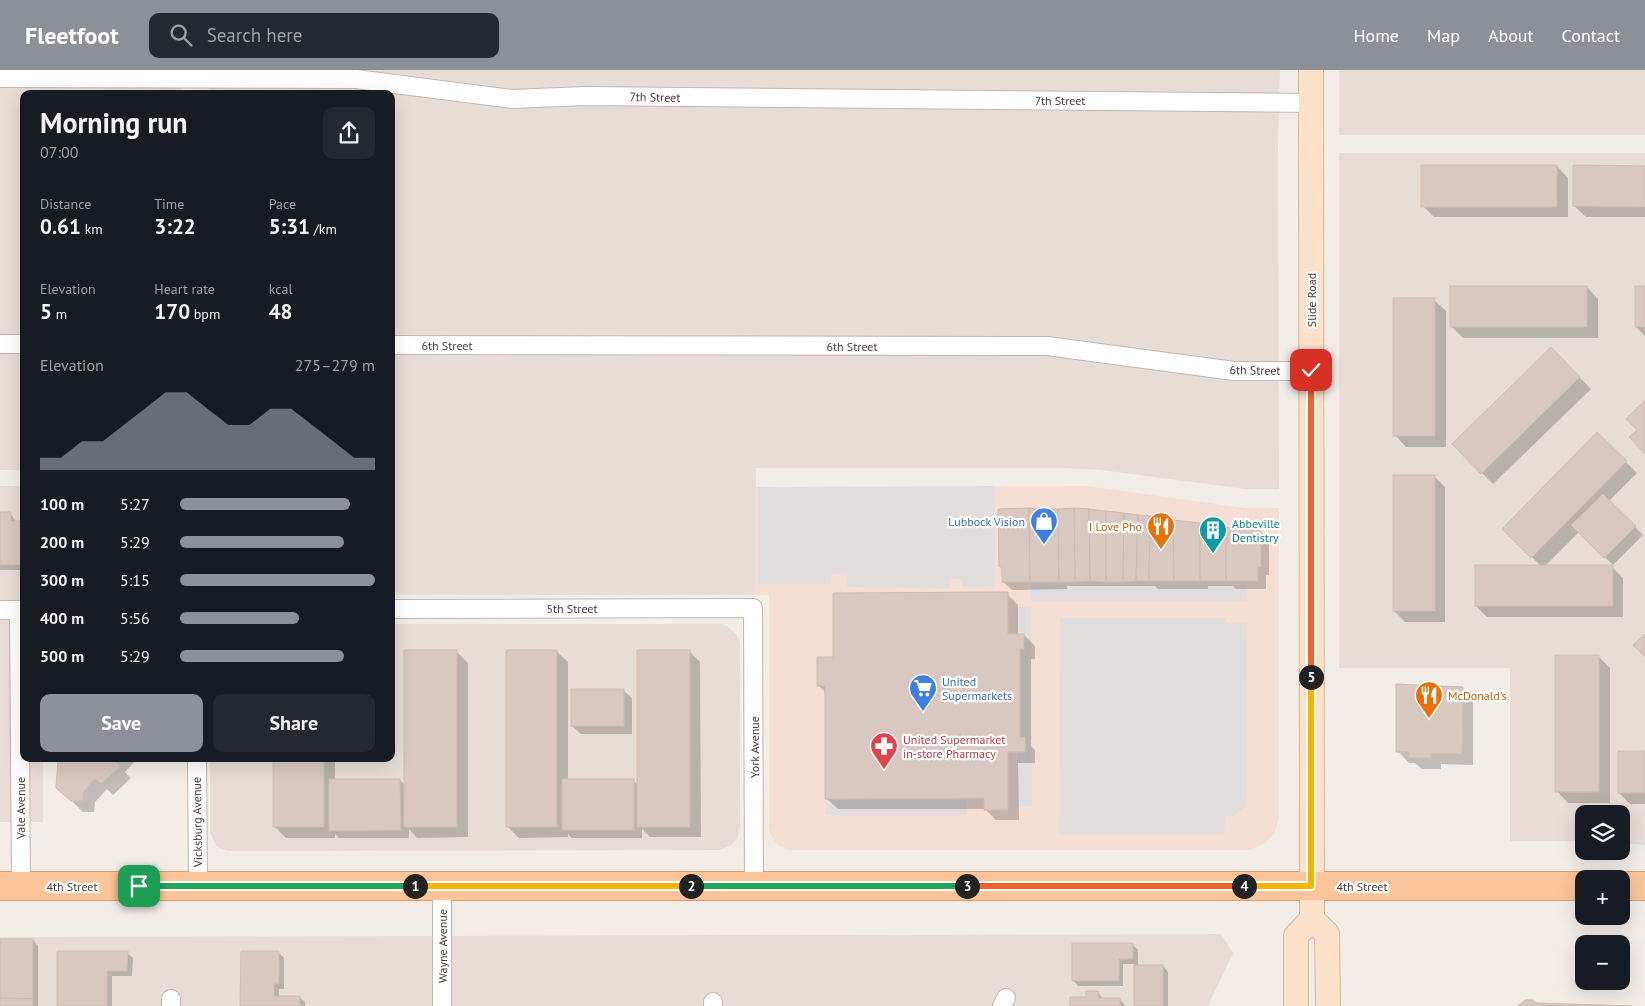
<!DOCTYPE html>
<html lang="en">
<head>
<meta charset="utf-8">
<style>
	:root { --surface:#171b24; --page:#242831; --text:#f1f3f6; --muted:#9ea1a6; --accent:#8c9099 }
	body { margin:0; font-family:"PT Sans",sans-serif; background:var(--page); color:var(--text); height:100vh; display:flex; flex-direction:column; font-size:19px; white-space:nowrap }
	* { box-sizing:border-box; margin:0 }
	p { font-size:16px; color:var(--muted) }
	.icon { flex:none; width:28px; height:28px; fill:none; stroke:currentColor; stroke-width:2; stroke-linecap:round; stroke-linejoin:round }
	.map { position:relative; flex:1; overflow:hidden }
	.sheet { position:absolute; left:20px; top:20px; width:375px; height:672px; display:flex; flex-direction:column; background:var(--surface); border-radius:10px; box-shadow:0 5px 20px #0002 }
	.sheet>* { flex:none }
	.controls { position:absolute; left:1575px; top:735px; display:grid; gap:10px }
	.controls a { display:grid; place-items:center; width:55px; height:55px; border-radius:10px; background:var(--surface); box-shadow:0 5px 20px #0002; font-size:25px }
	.pin { position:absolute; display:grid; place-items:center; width:42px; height:42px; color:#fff; margin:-21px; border-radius:10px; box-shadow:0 2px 8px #0006 }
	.km { position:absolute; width:25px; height:25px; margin:-12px; border-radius:50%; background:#222; color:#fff; font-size:14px; line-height:25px; text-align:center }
	.round { display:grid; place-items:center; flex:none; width:52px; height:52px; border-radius:10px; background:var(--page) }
	.overview { display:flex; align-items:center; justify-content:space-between; height:85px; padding:0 20px }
	h1 { font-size:28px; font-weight:600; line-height:38px }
	.figures { display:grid; grid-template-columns:repeat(3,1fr); gap:8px; height:85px; padding:5px 20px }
	.figures div { display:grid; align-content:center }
	.figures b { font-size:21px; font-weight:600 }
	.figures small { font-size:14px; font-weight:400 }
	.figures p { font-size:14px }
	.chart { height:140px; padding:10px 20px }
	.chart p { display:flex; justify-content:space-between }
	.chart svg { width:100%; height:90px; margin-top:5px; fill:var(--accent); opacity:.7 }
	.action { display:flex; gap:10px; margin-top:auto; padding:10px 20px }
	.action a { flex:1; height:58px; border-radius:10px; background:var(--accent); color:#fff; font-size:20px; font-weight:600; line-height:58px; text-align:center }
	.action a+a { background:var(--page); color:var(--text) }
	ul { padding:0 20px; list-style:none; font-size:16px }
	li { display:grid; grid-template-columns:80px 60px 1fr; align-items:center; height:38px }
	li i { height:12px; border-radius:6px; background:var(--accent) }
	header { display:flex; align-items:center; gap:30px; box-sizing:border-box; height:70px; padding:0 25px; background:var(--accent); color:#fff }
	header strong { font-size:24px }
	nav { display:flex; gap:28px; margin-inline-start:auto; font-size:18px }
	.search { width:350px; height:45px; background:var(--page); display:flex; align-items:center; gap:12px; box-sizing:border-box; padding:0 18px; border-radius:10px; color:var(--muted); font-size:19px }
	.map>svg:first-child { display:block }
	.residential { fill:#e7ddd6 }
	.commercial { fill:#f5ded4 }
	.parking { fill:#e2dedd }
	.shadow { fill:#0003 }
	.building { fill:#d8c8c1; stroke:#cfbbb1 }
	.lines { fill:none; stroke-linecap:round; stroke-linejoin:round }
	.minor-casing { stroke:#c2b5ae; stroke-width:20 }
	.secondary-casing { stroke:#d5b59c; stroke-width:26 }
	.primary-casing { stroke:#e09b69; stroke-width:30 }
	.minor { stroke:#fff; stroke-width:18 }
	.secondary { stroke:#fde1c9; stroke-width:24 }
	.primary { stroke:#fbc499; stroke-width:28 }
	.split-1-casing { stroke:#fff; stroke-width:10 }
	.split-2-casing { stroke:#fff; stroke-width:10 }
	.split-3-casing { stroke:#fff; stroke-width:10 }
	.split-4-casing { stroke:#fff; stroke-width:10 }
	.split-5-casing { stroke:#fff; stroke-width:10 }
	.split-6-casing { stroke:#fff; stroke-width:10 }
	.split-1 { stroke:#22a559; stroke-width:6 }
	.split-2 { stroke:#f5b400; stroke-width:6 }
	.split-3 { stroke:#22a559; stroke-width:6 }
	.split-4 { stroke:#f0652b; stroke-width:6 }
	.split-5 { stroke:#f5b400; stroke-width:6 }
	.split-6 { stroke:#f0652b; stroke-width:6 }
	.labels { text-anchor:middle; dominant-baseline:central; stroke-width:4.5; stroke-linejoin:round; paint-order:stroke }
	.street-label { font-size:12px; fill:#473c37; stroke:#fff }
	.shop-label { font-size:12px; fill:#366cbe; stroke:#fff; text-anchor:end }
	.culture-label { font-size:12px; fill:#0d838f; stroke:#fff; text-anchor:start }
	.food-label { font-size:12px; fill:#c56008; stroke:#fff; text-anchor:end }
	.health-label { font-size:12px; fill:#be3a42; stroke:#fff; text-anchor:start }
</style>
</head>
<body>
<header>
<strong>Fleetfoot</strong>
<div class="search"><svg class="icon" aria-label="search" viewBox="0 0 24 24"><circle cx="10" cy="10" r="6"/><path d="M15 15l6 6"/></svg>Search here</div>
<nav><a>Home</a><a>Map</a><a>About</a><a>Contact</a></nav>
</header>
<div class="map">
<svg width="1645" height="936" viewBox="0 0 1645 936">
	<rect width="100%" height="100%" fill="#f3ede8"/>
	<g class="residential">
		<polygon points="0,0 181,0 181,24 24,24 24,400 0,400"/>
		<polygon points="210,0 1280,0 1278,72 1279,419 1245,419 1101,400 1064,398 756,398 755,525 391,525 391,24 210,24"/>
		<rect x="1339" y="0" width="306" height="65"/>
		<polygon points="1339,83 1645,83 1645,775 1621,773 1621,744 1584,744 1584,771 1510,771 1510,598 1339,598"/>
		<polygon points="0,416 24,416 24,689 43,689 43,752 0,752"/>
		<polygon points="391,554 722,554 727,556 736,564 740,572 740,758 737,769 730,776 719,780 228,781 217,777 210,763 210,689 391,689"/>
		<polygon points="1221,864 1233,883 1208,936 0,936 0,867"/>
	</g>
	<polygon class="commercial" points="1086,416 1245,438 1279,438 1279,748 1275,762 1266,772 1250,780 790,780 778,775 772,767 769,759 769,525 755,525 755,417"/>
	<g class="parking">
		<polygon points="995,416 995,517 962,517 962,509 949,509 949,518 847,517 847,504 832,504 831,514 758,514 758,417"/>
		<rect x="1031" y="515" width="215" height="16"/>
		<polygon points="1015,537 1031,537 1032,736 1017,736 1017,682 1025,682 1020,667 1020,579 1024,578 1024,564 1016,564"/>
		<polygon points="1060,548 1226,548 1226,553 1247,553 1246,736 1233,746 1225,746 1224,764 1059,764"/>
		<rect x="826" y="730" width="141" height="15"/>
	</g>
	<g class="shadow">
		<polygon points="1557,96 1568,108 1568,147 1434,147 1423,136"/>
		<polygon points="1645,97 1645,147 1586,147 1574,136"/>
		<polygon points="1587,217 1598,229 1598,268 1463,268 1452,257"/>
		<polygon points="1645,217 1645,266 1636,257"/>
		<polygon points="1434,230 1446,241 1446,377 1406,377 1395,365"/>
		<polygon points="1551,279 1591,319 1493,414 1453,374"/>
		<polygon points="1597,364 1637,403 1609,431 1643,465 1613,495 1579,462 1544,497 1612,497 1623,508 1623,547 1487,547 1476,536 1542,497 1503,459"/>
		<polygon points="1434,406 1445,417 1445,552 1405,552 1394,541"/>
		<polygon points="24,435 24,500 0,500 0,444 11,444 16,452 22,452"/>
		<polygon points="1261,462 1269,471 1269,505 1266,505 1266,519 1236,519 1233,516 1208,516 1208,519 1158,519 1155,516 1067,516 1067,519 1012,520 1003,512 1003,499 1000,496"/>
		<polygon points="1007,524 1018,535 1018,565 1024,565 1035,576 1035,589 1031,589 1031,676 1035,680 1035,693 1018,693 1019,750 996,750 985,739 838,739 826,728 826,623 818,615 834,588"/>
		<polygon points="456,581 468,593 468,767 417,768 409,759 409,768 339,768 335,764 335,768 286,768 274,756 274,689 335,689 335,711 400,710 406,716"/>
		<polygon points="556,581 568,592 568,710 633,710 639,716 689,581 700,592 701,767 650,767 642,759 642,768 572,768 568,764 568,767 519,768 507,756"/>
		<polygon points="1598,586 1610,598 1610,733 1568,733 1557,721"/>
		<polygon points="1462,618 1473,630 1473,695 1441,694 1441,699 1422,699 1415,693 1409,693 1398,681"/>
		<polygon points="623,620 632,628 632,664 581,664 572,656"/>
		<polygon points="1645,683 1645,734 1630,734 1619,723"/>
		<polygon points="59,689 137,689 125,702 131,708 113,725 107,719 95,732 94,742 83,742 58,718"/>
		<polygon points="0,870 33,870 38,876 38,936 0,936"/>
		<polygon points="1132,874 1138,880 1138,896 1163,896 1168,902 1168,936 1135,936 1135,894 1123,894 1123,916 1078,916 1073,910"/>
		<polygon points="278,882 284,888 284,919 279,919 279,927 299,927 305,932 305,936 242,936"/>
		<polygon points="127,883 133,888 132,906 112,906 112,936 58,936"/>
		<polygon points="1098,922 1103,929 1120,929 1125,936 1072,936"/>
	</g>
	<g class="building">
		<rect x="1421" y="95" width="136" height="42"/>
		<polygon points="1573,95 1645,96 1645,137 1573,136"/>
		<rect x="1450" y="216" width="137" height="41"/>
		<rect x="1635" y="216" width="10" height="41"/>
		<rect x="1393" y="228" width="42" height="138"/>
		<polygon points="1551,277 1580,307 1481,404 1452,374"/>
		<polygon points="1645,330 1645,384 1629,367 1637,360 1626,349"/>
		<polygon points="1597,362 1627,391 1531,488 1502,459"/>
		<rect x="1393" y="405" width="42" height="136"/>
		<polygon points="1603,424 1636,456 1604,488 1571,455"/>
		<polygon points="21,433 24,433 24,495 0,495 0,442 11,442 11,451 21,451"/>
		<polygon points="1029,438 1030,512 1002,512 1002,497 999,497 998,439"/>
		<polygon points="1029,438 1058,439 1059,512 1030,512"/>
		<polygon points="1074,438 1089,439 1090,511 1075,512"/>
		<polygon points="1074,438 1075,512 1059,512 1058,439"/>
		<polygon points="1089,439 1106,441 1106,512 1090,511"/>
		<polygon points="1106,441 1124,443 1123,512 1106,512"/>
		<polygon points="1124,443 1138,445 1136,511 1123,512"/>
		<polygon points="1138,445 1150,446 1149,511 1136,511"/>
		<polygon points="1150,446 1173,450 1174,511 1149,511"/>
		<polygon points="1173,450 1200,453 1200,511 1174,511"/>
		<polygon points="1200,453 1226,457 1226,511 1200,511"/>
		<polygon points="1226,457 1261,461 1261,497 1258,497 1258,511 1226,511"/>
		<rect x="1475" y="495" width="138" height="41"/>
		<polygon points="1008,522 1008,564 1024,564 1024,579 1020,579 1020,667 1025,667 1025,682 1008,682 1008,740 984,740 984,728 825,729 825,616 817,616 817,587 833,587 833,523"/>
		<polygon points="1645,564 1645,587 1633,575"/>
		<rect x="404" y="580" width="53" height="177"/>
		<rect x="506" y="580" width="51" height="177"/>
		<rect x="637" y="580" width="53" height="177"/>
		<rect x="1555" y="585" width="44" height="137"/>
		<polygon points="1396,614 1463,617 1462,684 1431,684 1431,688 1409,688 1409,682 1396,682"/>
		<rect x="571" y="619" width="53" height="37"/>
		<rect x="1618" y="681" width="27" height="42"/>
		<polygon points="58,689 116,689 114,690 121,696 101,714 95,709 84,721 83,731 71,731 56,718"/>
		<rect x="273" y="689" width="51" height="68"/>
		<polygon points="329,709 400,709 401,760 329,761"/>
		<rect x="562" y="709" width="72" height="51"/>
		<polygon points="0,869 33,869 33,929 0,928"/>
		<polygon points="1072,873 1133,873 1133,889 1119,889 1119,911 1072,911"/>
		<polygon points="57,881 128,881 127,901 107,901 107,936 57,936"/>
		<polygon points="241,881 279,881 279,914 274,914 274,926 300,926 300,936 240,936"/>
		<rect x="1134" y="895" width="29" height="41"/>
		<polygon points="1086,921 1098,921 1099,928 1120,928 1120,936 1070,936 1070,927 1086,927"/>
		<polygon points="0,928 33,929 33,936 0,936"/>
		<polygon points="1525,930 1533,930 1537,933 1632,936 1518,936"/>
	</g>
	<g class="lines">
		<g class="minor-casing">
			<g id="minor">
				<polyline points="0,8 356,9 512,29 585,26 1311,33"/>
				<polyline points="0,274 24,274"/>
				<polyline points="391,275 1047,276 1234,301 1311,301"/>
				<polyline points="391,539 753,538 754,816"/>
				<polyline points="0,540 19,540 21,816"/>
				<polyline points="197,689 198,816"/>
				<polyline points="442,817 442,936"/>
				<polyline points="713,932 713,936"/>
				<polyline points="171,936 171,929"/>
				<polyline points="1002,936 1006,928"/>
			</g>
		</g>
		<g class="secondary-casing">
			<g id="secondary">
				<polyline points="1312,849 1327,864 1328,936"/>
				<polyline points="1296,936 1296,866 1312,849 1311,0"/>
			</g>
		</g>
		<g class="primary-casing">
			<g id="primary">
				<polyline points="0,816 1584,816"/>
				<polyline points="1621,816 1645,816"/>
			</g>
		</g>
		<use href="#minor" class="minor"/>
		<use href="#secondary" class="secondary"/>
		<use href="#primary" class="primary"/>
	</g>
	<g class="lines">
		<g class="split-1-casing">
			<polyline id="split-1" points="139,816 415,816"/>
		</g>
		<g class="split-2-casing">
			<polyline id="split-2" points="415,816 691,816"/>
		</g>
		<g class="split-3-casing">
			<polyline id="split-3" points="691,816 967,816"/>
		</g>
		<g class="split-4-casing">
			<polyline id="split-4" points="967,816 1244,816"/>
		</g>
		<g class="split-5-casing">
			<polyline id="split-5" points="1244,816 1311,816 1311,607"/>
		</g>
		<g class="split-6-casing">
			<polyline id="split-6" points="1311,300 1311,607"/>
		</g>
		<use href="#split-1" class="split-1"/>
		<use href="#split-2" class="split-2"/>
		<use href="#split-3" class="split-3"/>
		<use href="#split-4" class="split-4"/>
		<use href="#split-5" class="split-5"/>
		<use href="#split-6" class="split-6"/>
	</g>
	<defs>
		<g id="shop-pin" transform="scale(1.4375)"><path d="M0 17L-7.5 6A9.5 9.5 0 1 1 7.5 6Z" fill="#3f7fe0" stroke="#fff"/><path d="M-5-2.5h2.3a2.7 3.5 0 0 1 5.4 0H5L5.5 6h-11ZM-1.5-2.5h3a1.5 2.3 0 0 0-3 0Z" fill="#fff"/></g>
		<g id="restaurant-pin" transform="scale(1.4375)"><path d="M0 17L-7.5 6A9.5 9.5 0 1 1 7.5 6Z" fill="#e8710a" stroke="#fff"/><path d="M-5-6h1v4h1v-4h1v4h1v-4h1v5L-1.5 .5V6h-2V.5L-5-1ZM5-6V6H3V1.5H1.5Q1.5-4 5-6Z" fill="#fff"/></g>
		<g id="building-pin" transform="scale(1.4375)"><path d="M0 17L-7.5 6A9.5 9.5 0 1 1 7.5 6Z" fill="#0f9aa8" stroke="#fff"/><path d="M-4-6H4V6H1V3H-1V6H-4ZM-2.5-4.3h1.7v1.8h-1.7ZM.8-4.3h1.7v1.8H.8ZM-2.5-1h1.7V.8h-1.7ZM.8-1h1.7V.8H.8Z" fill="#fff"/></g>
		<g id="supermarket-pin" transform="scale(1.4375)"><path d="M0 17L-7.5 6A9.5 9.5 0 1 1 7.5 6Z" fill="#3f7fe0" stroke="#fff"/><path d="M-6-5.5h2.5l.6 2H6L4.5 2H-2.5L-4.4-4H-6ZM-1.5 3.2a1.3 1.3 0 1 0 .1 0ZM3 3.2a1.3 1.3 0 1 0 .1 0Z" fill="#fff"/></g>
		<g id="pharmacy-pin" transform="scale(1.4375)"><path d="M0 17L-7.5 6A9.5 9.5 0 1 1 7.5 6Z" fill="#e0444e" stroke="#fff"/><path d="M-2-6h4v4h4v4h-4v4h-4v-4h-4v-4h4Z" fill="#fff"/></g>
	</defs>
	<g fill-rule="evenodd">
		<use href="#shop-pin" x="1044" y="451"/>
		<use href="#restaurant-pin" x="1161" y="456"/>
		<use href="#building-pin" x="1213" y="460"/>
		<use href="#supermarket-pin" x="923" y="618"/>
		<use href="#restaurant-pin" x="1429" y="625"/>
		<use href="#pharmacy-pin" x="884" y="676"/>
	</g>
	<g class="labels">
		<g class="street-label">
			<text transform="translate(655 27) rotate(1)">7th Street</text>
			<text x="1060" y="30">7th Street</text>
			<text transform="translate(1311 230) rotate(-90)">Slide Road</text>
			<text x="447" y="275">6th Street</text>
			<text x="852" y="276">6th Street</text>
			<text transform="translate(1255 300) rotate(1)">6th Street</text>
			<text x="572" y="538">5th Street</text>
			<text transform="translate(754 677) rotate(-90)">York Avenue</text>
			<text transform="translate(20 738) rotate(-90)">Vale Avenue</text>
			<text transform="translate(197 752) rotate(-91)">Vicksburg Avenue</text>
			<text x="72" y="816">4th Street</text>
			<text x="1362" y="816">4th Street</text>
			<text transform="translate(442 876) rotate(-90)">Wayne Avenue</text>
		</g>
		<g class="shop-label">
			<text x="1025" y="451">Lubbock Vision</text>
			<text x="942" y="611" text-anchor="start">United<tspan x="942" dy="14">Supermarkets</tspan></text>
		</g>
		<g class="culture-label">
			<text x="1232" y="453">Abbeville<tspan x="1232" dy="14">Dentistry</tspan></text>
		</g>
		<g class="food-label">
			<text x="1142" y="456">I Love Pho</text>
			<text x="1448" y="625" text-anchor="start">McDonald's</text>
		</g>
		<g class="health-label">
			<text x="903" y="669">United Supermarket<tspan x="903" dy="14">in-store Pharmacy</tspan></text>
		</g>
	</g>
</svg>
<div class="controls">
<a><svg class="icon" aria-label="layers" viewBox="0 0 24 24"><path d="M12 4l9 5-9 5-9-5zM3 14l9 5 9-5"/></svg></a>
<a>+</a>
<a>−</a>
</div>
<div class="pin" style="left:139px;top:816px;background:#1e9e55"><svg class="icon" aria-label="arrive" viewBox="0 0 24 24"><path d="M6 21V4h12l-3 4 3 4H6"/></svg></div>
<div class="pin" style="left:1311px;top:300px;background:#d93025"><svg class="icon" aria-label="check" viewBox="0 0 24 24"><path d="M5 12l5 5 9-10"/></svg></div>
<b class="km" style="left:415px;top:816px">1</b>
<b class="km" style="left:691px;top:816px">2</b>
<b class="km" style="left:967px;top:816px">3</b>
<b class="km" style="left:1244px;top:816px">4</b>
<b class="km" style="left:1311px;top:607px">5</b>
<section class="sheet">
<div class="overview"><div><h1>Morning run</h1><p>07:00</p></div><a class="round"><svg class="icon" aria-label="share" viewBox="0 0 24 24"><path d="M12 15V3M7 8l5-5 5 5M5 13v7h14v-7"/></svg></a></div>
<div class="figures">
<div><p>Distance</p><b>0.61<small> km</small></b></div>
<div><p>Time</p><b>3:22</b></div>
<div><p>Pace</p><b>5:31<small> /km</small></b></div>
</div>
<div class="figures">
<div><p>Elevation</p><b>5<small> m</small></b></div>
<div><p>Heart rate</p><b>170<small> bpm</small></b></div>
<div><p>kcal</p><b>48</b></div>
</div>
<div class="chart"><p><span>Elevation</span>275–279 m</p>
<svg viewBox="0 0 160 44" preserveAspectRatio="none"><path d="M0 44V38L10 38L20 30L30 30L40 22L50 14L60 6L70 6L80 14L90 22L100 22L110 14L120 14L130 22L140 30L150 38L160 38V44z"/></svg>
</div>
<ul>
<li><b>100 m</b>5:27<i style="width:87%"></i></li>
<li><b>200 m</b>5:29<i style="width:84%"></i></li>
<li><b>300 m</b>5:15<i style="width:100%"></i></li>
<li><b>400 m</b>5:56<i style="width:61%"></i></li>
<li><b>500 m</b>5:29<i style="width:84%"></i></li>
</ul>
<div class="action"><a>Save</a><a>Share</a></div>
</section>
</div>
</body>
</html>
